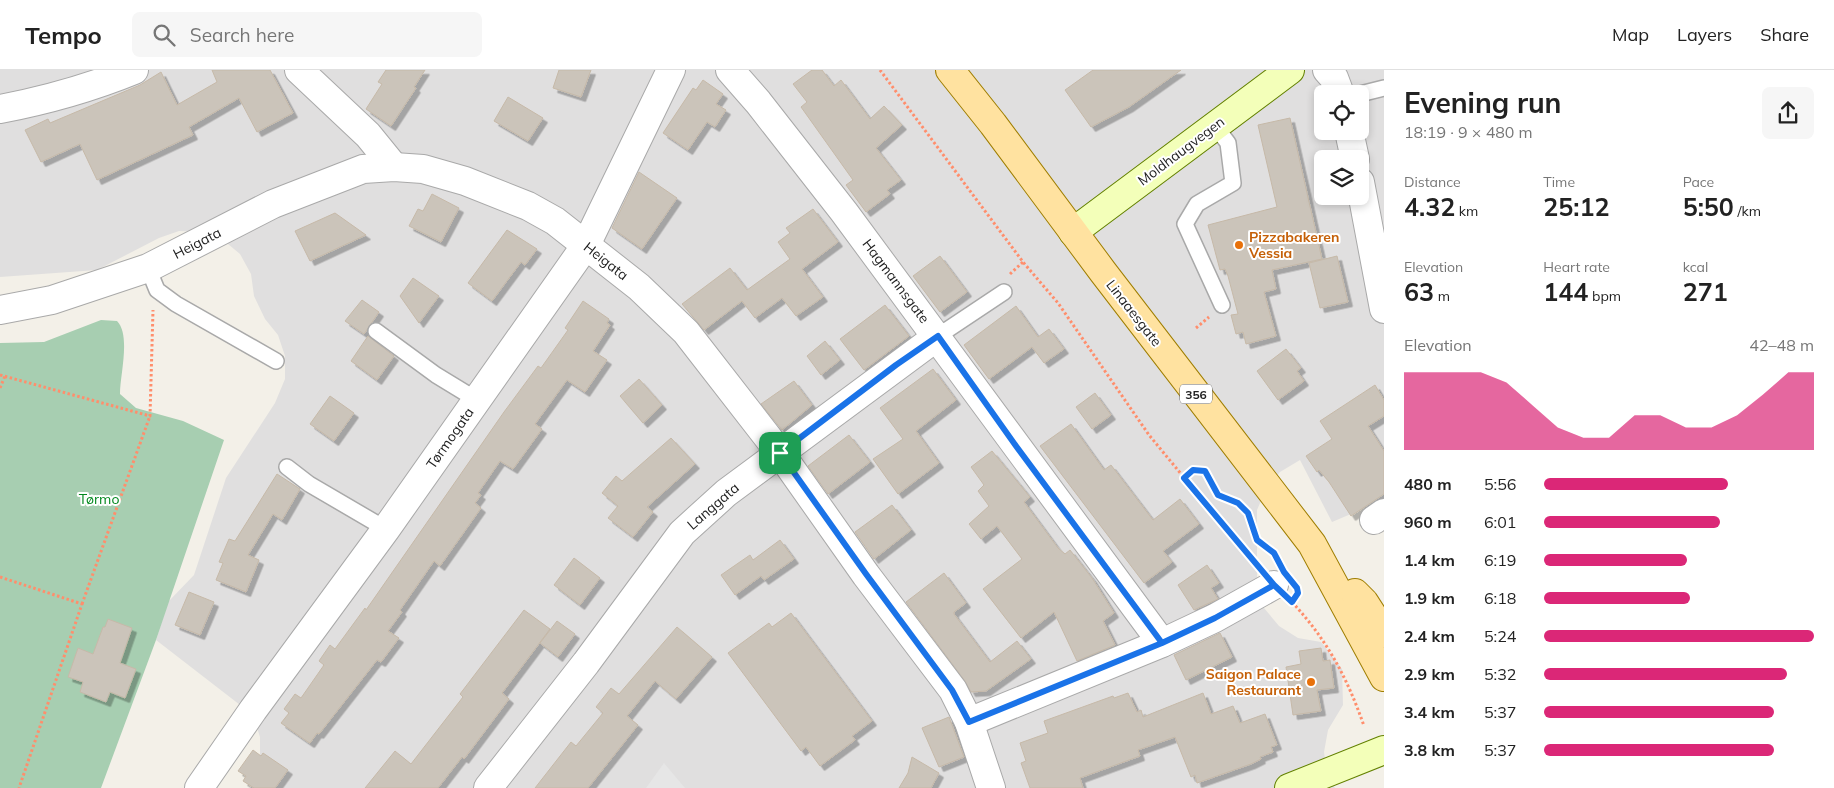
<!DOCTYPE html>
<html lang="en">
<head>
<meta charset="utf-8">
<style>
	:root { --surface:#fff; --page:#f6f6f6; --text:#222; --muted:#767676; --line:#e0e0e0; --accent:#db2777 }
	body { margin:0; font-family:Mulish,sans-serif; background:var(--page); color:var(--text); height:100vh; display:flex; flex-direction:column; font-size:19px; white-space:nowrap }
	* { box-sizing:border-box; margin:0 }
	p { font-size:16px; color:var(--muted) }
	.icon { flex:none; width:28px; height:28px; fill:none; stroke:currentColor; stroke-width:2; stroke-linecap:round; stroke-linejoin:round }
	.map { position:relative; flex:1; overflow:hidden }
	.panel { display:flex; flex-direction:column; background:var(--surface); width:450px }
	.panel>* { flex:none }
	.controls { position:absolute; left:1314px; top:15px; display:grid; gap:10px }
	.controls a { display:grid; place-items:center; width:55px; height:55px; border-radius:8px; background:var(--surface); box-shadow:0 2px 8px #0003; font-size:25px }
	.pin { position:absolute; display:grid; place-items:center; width:42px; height:42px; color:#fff; margin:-21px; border-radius:10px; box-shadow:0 2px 8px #0006 }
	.round { display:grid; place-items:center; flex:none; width:52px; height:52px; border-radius:8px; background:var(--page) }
	.headline { display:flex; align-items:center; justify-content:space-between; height:85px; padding:0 20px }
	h1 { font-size:28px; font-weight:700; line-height:38px }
	.metrics { display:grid; grid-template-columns:repeat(3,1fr); gap:8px; height:85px; padding:5px 20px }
	.metrics div { display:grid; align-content:center }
	.metrics b { font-size:25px; font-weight:700 }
	.metrics small { font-size:14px; font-weight:400 }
	.metrics p { font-size:14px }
	.chart { height:140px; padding:10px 20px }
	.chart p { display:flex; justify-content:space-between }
	.chart svg { width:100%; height:90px; margin-top:5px; fill:var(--accent); opacity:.7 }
	ul { padding:0 20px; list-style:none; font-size:16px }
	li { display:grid; grid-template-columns:80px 60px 1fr; align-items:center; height:38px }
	li i { height:12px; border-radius:6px; background:var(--accent) }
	header { display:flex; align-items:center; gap:30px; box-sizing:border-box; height:70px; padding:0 25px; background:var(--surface); border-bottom:1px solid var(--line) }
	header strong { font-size:24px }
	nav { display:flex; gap:28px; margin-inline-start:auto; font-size:18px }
	.search { width:350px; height:45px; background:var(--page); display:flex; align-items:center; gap:12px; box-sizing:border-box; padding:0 18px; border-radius:8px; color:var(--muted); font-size:19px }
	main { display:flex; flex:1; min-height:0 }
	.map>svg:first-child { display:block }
	.residential { fill:#e0dfdf; fill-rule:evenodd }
	.cemetery { fill:#a7ceb1 }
	.parking { fill:#e6e6e6 }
	.building { fill:#cbc4ba; stroke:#c6b9a8; filter:url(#shadow) }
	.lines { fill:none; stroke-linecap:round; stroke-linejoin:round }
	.lane-casing { stroke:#a9a9a9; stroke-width:18 }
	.street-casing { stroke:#a9a9a9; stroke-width:30 }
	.secondary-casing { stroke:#638100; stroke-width:30 }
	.primary-casing { stroke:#9f7e00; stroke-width:30 }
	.path { stroke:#ff8e6c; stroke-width:3; stroke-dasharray:2.5 2.5; stroke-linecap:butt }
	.lane { stroke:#fff; stroke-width:15 }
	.street { stroke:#fff; stroke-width:28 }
	.secondary { stroke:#f3ffb9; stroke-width:28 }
	.primary { stroke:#ffe2a0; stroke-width:28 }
	.route-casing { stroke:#fff; stroke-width:10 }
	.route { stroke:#1a73e8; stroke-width:6 }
	.food-dot { fill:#e8710a; stroke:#fff; stroke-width:2 }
	.labels { text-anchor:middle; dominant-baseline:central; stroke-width:4; stroke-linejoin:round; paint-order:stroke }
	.shield { fill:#fff; stroke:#646464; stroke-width:1 }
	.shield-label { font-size:12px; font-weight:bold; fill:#222 }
	.street-label { font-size:14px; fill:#222; stroke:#fff }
	.food-label { font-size:14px; font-weight:bold; fill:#c56008; stroke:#fff; text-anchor:start }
	.park-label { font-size:14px; fill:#02881e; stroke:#fff }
</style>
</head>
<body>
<header>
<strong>Tempo</strong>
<div class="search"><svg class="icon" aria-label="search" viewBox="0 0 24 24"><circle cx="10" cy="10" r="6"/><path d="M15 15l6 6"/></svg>Search here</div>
<nav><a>Map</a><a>Layers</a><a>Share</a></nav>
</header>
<main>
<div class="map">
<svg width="1384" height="718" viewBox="0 0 1384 718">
	<defs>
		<filter id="shadow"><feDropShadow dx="4.5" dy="4.5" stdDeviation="0" flood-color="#0004"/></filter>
	</defs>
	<rect width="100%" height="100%" fill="#f3f0e8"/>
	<path class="residential" d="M 0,0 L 1384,0 L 1384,430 L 1332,452 L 1300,390 L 1280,402 L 1266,419 L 1257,440 L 1257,517 L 1264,538 L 1279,556 L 1298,568 L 1321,572 L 1342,599 L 1343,635 L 1328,660 L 1324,682 L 1327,704 L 1335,718 L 251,718 L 260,689 L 260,667 L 253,645 L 156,570 L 168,532 L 194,505 L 226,408 L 275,333 L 285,309 L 285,286 L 278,265 L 265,249 L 254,226 L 251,204 L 240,184 L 222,169 L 201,162 L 179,161 L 159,168 L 97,200 L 0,207 ZM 1322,24 L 1360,24 L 1360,61 L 1322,61 ZM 1322,89 L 1360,89 L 1360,126 L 1322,126 Z"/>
	<path class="cemetery" d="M 101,250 L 117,251 C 131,265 120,305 120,324 L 136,338 L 183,351 L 224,370 L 156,570 L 101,718 L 0,718 L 0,273 L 44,272 Z"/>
	<polygon class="parking" points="664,693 685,718 646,718"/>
	<g class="building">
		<polygon points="212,0 270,0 293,43 257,62 239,28 189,57 193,65 97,110 80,74 41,92 25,60 48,49 50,53 140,15 161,2 177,35 217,12"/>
		<polygon points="386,0 425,0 414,17 416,18 391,56 366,39 382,14 378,12"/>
		<polygon points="559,0 591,0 581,27 553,18"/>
		<polygon points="812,0 822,0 834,16 841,10 870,49 884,36 902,55 876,78 901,110 887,120 890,124 866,142 846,115 853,110 801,37 807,32 793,14"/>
		<polygon points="1093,0 1181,0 1129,37 1091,57 1065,20"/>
		<polygon points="703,10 723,24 716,34 726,40 715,57 707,52 688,80 663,63 693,18 696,20"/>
		<polygon points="508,27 543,48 528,71 494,51"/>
		<polygon points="1290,48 1322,189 1272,200 1276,219 1264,222 1276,266 1246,274 1243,262 1236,264 1231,245 1238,244 1228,206 1225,199 1220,200 1208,155 1277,137 1258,55"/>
		<polygon points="639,102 677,128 642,179 612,158"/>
		<polygon points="432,124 459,138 441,172 409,156 418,139 423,141"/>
		<polygon points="813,139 838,172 802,199 823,227 796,246 782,228 755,248 742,231 704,260 682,234 730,198 747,220 790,189 778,172 790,163 786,158"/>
		<polygon points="335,143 366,165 310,191 295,161"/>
		<polygon points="507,160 537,179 525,195 521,192 492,231 468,213"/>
		<polygon points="940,186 967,222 940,242 913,206"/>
		<polygon points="1337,186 1348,232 1320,238 1309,193"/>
		<polygon points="413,208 439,226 419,253 400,226"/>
		<polygon points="362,230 379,242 364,264 345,251"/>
		<polygon points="583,231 609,249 607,253 610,255 593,281 607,290 585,322 567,310 535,354 542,359 513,399 500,391 478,423 481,425 475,433 481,438 440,496 434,491 400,540 402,542 388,561 399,568 381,592 377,590 319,664 317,663 310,673 308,672 281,653 289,643 284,639 295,624 301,628 324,595 319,591 330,575 335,579 365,538 366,540 504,342 538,296 541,298 568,260 565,258"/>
		<polygon points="885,235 909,266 864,300 840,269"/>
		<polygon points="1016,236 1038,267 1049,259 1064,279 1044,293 1032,277 989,309 964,275"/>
		<polygon points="368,266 394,286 377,310 351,291"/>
		<polygon points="825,271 840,290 821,305 807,286"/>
		<polygon points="1286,279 1301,298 1297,301 1304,311 1278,330 1257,301"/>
		<polygon points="933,299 956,330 916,361 939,393 898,424 873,389 903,369 880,338"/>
		<polygon points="639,309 662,335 643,353 620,326"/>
		<polygon points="794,311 812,335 782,360 761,334"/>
		<polygon points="1375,315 1384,330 1384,346 1368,356 1384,381 1384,424 1351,446 1329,412 1319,400 1317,402 1306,386 1332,369 1320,351"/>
		<polygon points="1095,323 1111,345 1092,359 1076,337"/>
		<polygon points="330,326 354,343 334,371 310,354"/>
		<polygon points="1071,354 1104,400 1111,395 1153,450 1180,429 1199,454 1163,481 1172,492 1144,513 1040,376"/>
		<polygon points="849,365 870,392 828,424 808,396"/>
		<polygon points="671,368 695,394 647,437 653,442 633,467 608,448 618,436 602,423 616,406 622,411"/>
		<polygon points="992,381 1030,427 1024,432 1058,478 1065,484 1070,480 1092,508 1114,543 1103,551 1115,575 1077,591 1054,542 1021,568 983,519 1022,489 997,456 981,469 969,454 989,436 978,421 984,415 971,397"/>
		<polygon points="277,404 300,419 282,450 273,444 248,485 259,490 246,522 216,510 223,493 219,492 229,469 235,471"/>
		<polygon points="892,435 911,460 874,489 855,462"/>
		<polygon points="780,470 794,489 764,510 761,506 735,525 721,505 750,485 753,490"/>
		<polygon points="574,488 600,508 580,535 554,515"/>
		<polygon points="1207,495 1219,513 1211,518 1218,529 1194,540 1178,515"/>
		<polygon points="944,503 966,533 954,542 954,544 990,592 1017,571 1031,589 986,621 971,622 965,611 906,532"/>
		<polygon points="189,522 214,532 200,565 175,555"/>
		<polygon points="524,540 550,559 502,623 509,629 464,689 462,687 438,718 365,718 395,681 411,694 463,627 460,624"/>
		<polygon points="791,543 872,651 852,666 855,670 820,696 806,677 801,681 728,583 769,553 772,557"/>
		<polygon points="108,549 132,558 120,593 136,599 125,628 110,622 106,632 80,622 83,612 68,607 78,578 93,584 103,557 105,557"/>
		<polygon points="557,551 575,564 558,587 540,573"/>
		<polygon points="677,557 712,587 676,629 655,611 627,646 638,655 588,718 535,718 571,672 576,676 603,643 596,637 611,618 619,624"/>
		<polygon points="1220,563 1232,587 1186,610 1174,585"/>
		<polygon points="1321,578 1323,591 1330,590 1334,618 1317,620 1321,641 1293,645 1286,597 1301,594 1299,581"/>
		<polygon points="1128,623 1137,642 1141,640 1143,647 1203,623 1211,644 1233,636 1240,653 1265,644 1277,675 1271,677 1273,682 1260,687 1261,689 1251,694 1197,713 1195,705 1191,707 1175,667 1138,680 1140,686 1080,708 1083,718 1030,718 1021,693 1026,691 1020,673 1048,663 1044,651 1113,626 1114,628"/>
		<polygon points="949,647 964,687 939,697 922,658"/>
		<polygon points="253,680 261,686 263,683 288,700 275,718 254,718 243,711 246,706 238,701"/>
		<polygon points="912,687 939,703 931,718 899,718 908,703"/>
	</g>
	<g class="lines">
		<g class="lane-casing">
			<g id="lane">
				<polyline points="1360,24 1384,18"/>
				<polyline points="1215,56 1228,73 1233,113 1197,134 1185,154 1222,235"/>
				<polyline points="148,198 157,220 176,234 276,291"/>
				<polyline points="376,261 436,305 477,330"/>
				<polyline points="938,266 1004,222"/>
				<polyline points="287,397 309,414 386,459"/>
			</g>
		</g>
		<g class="street-casing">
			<g id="street">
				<polyline points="299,0 368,65 394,97"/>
				<polyline points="730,0 758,32 844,142 1162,573"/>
				<polyline points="1327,0 1334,8 1340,24"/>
				<path d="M 0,39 C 47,30 90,18 134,0"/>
				<polyline points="1349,61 1355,89"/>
				<polyline points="1360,112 1384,239"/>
				<polyline points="0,240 52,230 148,198 273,134 363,99 394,97 423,99 465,111 528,136 555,151 639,217 686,262 780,383 866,505 953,620 969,652 991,718"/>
				<polyline points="1374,450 1384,443"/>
				<polyline points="969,652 1162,573 1215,548 1274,515"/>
				<polyline points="199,718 253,640 386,459 586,175 671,0"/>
				<polyline points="488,718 586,593 682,463 726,423 938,266"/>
			</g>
		</g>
		<g class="secondary-casing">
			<g id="secondary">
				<polyline points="1073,162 1290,0"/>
				<polyline points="1289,718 1384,680"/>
			</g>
		</g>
		<g class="primary-casing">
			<g id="primary">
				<polyline points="950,0 993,54 1103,202 1312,474 1384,607"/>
				<polyline points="1355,523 1364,532 1384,563"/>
			</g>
		</g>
		<g class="path">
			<polyline points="880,0 1023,192 1058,233 1149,365 1256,495"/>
			<polyline points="1010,204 1023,192"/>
			<polyline points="1196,258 1209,247"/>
			<polyline points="0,305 150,346 153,240"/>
			<polyline points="0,318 5,306"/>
			<polyline points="1184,408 1193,400 1205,401 1218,425 1238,433 1249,443 1257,470 1274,483 1278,490"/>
			<polyline points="0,507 82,534 19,718"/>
			<path d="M 1292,532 C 1327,570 1347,607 1364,656"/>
			<polyline points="82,534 150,346"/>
		</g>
		<use href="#lane" class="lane"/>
		<use href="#street" class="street"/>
		<use href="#secondary" class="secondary"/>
		<use href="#primary" class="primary"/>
	</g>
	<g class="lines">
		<g class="route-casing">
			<polyline id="route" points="780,383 866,504 952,620 969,652 1162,573 1215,548 1274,515 1292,532 1298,523 1297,518 1284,502 1274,483 1257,470 1248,443 1238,433 1218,425 1205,401 1193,400 1184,408 1274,515 1215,548 1162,573 1016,376 938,266 896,295 780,383"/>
		</g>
		<use href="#route" class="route"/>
	</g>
	<g class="food-dot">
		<circle cx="1239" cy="175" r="5"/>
		<circle cx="1311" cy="612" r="5"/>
	</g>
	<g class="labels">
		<rect class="shield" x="1180" y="314.5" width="32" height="19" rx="4"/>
		<g class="shield-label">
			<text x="1196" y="324">356</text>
		</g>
		<g class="street-label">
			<text transform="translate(1181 81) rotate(-37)">Moldhaugvegen</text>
			<text transform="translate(197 173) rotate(-27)">Heigata</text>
			<text transform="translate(606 191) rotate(38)">Heigata</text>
			<text transform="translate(896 211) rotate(53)">Hagmannsgate</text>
			<text transform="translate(1134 243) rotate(52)">Linaaesgate</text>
			<text transform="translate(450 368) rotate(-55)">Tørmogata</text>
			<text transform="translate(713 436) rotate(-41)">Langgata</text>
		</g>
		<g class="food-label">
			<text x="1249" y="167">Pizzabakeren<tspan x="1249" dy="16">Vessia</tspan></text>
			<text x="1301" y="604" text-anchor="end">Saigon Palace<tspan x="1301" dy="16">Restaurant</tspan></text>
		</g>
		<g class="park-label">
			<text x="99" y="429">Tørmo</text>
		</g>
	</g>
</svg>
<div class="controls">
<a><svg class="icon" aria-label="locate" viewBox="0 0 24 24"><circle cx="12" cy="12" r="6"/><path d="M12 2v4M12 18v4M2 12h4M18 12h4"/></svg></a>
<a><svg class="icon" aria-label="layers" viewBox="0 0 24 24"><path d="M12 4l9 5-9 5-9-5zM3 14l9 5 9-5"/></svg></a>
</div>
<div class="pin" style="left:780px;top:383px;background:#1e9e55"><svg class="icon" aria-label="arrive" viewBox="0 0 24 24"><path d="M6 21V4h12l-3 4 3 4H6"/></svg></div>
</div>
<section class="panel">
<div class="headline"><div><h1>Evening run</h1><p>18:19 · 9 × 480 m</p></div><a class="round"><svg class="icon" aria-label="share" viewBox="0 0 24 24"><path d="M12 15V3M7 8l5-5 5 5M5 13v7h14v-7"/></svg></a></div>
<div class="metrics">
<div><p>Distance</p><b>4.32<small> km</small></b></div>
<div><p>Time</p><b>25:12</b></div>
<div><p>Pace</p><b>5:50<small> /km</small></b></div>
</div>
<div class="metrics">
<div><p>Elevation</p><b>63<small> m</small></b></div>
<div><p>Heart rate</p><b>144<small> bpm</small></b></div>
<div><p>kcal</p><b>271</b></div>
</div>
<div class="chart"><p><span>Elevation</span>42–48 m</p>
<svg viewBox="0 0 160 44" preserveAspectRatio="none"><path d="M0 44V6L10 6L20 6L30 6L40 11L50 22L60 33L70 38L80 38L90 27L100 27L110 33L120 33L130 27L140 17L150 6L160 6V44z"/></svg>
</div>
<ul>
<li><b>480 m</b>5:56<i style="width:68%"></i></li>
<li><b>960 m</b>6:01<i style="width:65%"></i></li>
<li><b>1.4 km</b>6:19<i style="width:53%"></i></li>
<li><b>1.9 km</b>6:18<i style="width:54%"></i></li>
<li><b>2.4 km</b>5:24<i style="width:100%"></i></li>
<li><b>2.9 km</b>5:32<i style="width:90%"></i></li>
<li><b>3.4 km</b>5:37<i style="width:85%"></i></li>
<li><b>3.8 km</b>5:37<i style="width:85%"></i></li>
</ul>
</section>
</main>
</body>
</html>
